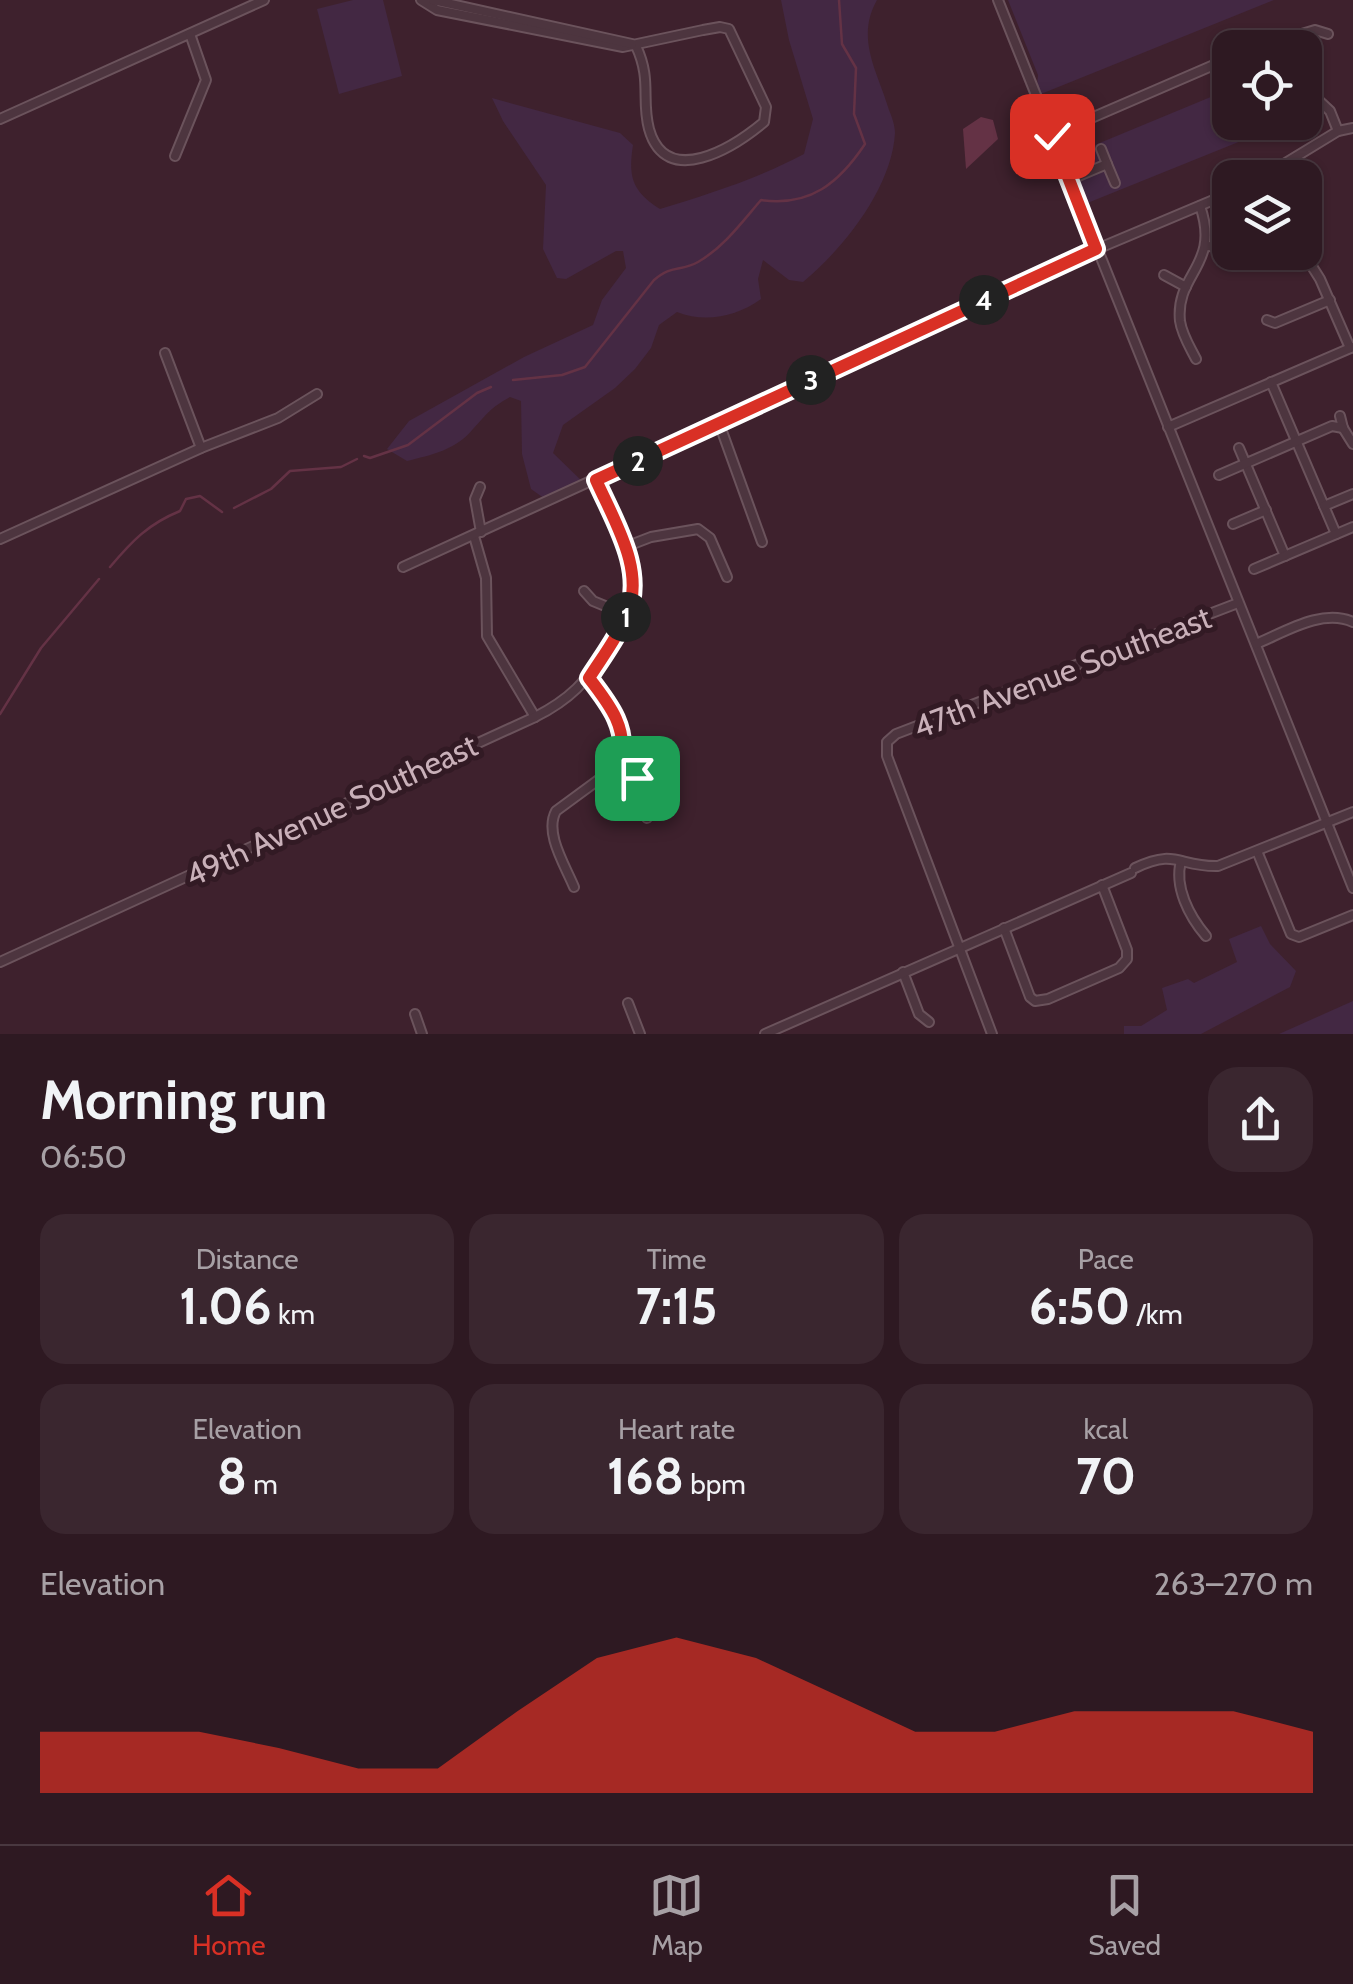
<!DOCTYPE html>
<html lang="en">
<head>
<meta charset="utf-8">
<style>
	:root { --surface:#2e1922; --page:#3a262f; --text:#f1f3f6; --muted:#a7a0a5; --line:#493840; --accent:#d93025 }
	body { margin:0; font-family:Cabin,sans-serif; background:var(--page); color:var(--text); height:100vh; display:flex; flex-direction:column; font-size:38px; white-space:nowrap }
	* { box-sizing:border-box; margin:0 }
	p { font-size:32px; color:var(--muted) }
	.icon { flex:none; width:55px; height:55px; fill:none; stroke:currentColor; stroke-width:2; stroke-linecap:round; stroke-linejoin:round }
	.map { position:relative; height:1034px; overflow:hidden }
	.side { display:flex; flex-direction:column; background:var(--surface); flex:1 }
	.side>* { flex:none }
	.fabs { position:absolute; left:1212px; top:30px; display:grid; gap:20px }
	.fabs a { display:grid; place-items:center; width:110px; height:110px; border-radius:20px; background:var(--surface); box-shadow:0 2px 8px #0004,0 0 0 2px var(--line); font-size:50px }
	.pin { position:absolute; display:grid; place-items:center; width:85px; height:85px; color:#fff; margin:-42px; border-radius:20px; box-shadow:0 5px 15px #0006 }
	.km { position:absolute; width:50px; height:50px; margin:-25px; border-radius:50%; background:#222; color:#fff; font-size:28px; line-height:50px; text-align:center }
	.round { display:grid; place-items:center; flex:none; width:105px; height:105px; border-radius:30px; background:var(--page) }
	.summary { display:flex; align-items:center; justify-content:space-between; height:170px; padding:0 40px }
	h1 { font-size:55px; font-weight:700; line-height:75px }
	.metrics { display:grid; grid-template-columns:repeat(3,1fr); gap:15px; height:170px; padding:10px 40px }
	.metrics div { display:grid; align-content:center; border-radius:25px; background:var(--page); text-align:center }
	.metrics b { font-size:50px; font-weight:700 }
	.metrics small { font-size:28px; font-weight:400 }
	.metrics p { font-size:28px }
	.chart { height:280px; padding:20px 40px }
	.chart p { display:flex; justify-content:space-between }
	.chart svg { width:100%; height:180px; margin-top:10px; fill:var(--accent); opacity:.7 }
	.dock { display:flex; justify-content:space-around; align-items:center; height:140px; border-top:2px solid var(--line); background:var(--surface); font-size:28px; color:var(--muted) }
	.dock a { display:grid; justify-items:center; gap:5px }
	.dock .current { color:var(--accent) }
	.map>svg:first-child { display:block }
	.green { fill:#432843 }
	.water { fill:#643245 }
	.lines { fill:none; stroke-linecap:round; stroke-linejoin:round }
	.stream { stroke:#643245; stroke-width:2.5 }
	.minor-casing { stroke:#6b535c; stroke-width:12 }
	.minor { stroke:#4d353f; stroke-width:8 }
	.route-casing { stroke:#fff; stroke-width:20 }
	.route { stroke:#d93025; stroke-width:12 }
	.labels { text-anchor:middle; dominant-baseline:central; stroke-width:10; stroke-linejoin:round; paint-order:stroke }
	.street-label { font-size:32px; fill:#c9b0b9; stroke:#321a24 }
</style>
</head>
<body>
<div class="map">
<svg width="1353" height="1034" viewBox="0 0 1353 1034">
	<rect width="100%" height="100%" fill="#3e212d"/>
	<g class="green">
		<polygon points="353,0 383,0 402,76 339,94 317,9"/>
		<path d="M 781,0 L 877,0 C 855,39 878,72 889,110 C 892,117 895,126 895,133 C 892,188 843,249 803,282 L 789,280 L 763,260 L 758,279 L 761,299 C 736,317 705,323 677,312 L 659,325 L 651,348 L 635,369 L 615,388 L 563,425 L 553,453 L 585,484 L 548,501 L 531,489 L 522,454 L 521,401 L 510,397 C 489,409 489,412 473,429 C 456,450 431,455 407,461 L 387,449 L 409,421 L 524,357 L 593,325 L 602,300 L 626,268 L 623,251 L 616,251 L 566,279 L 557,278 L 543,249 L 546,185 L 503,121 L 492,98 L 620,133 L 633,145 C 628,177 632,191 660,209 C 709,194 759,178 804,154 L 813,119 L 789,40 Z"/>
		<polygon points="1008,0 1274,0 1036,96 1038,75"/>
		<polygon points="1230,89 1230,122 1283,124 1080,206 1061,159"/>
		<polygon points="1261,926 1270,944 1296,971 1290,987 1201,1034 1124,1034 1124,1026 1141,1026 1167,1010 1162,988 1188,979 1194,983 1237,962 1229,939"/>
		<polygon points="1353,1001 1353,1034 1279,1034"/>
	</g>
	<polygon class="water" points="981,117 993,120 998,139 966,169 963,129"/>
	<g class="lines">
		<g class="stream">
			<path d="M 513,380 L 562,375 L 585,367 L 654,280 C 673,264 680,272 698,262 C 724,247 742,222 761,200 C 810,207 839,183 865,144 L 854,114 L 856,68 L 842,44 L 839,0"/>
			<polyline points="364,456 370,458 408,445 477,393 491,387"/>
			<polyline points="234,508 271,489 290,471 341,467 357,459"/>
			<path d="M 110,567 C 132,541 148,524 180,511 L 186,499 L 200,496 L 222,512"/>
			<polyline points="0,714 41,648 99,579"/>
		</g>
		<g class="minor-casing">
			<g id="minor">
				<path d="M 421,0 L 437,10 L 623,47 L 703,30 L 720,27 L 729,29 L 766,107 L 764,122 C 734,147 666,190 649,129 C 641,99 652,80 636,46"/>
				<polyline points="433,0 632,44"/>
				<polyline points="998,0 1353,888"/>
				<polyline points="1255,48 1315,30 1328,34"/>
				<polyline points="1305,88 1310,88 1316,95 1313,103 1305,105"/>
				<polyline points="1316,98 1330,111 1338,131"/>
				<polyline points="0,119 264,0"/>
				<polyline points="1052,135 1230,58"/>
				<polyline points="1101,149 1107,164"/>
				<polyline points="175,156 206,80 190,34"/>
				<polyline points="1261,178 1338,131 1353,128"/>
				<polyline points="1069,180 1107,164 1115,183"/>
				<polyline points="1206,246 1230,247"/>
				<polyline points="1303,252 1320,279 1350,348"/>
				<polyline points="1164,275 1186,287"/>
				<polyline points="1267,320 1275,323 1330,300"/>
				<polyline points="165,353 201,448"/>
				<path d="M 1196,359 C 1190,347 1182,335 1180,321 C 1175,273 1221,266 1200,206"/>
				<polyline points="1271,382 1336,534"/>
				<polyline points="1340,416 1343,428 1353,444"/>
				<polyline points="719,423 762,542"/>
				<polyline points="1168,427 1353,347"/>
				<polyline points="1239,448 1285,556"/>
				<polyline points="1219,475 1332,426 1343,428"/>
				<polyline points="480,487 475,499 481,532"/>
				<polyline points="1324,506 1353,494"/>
				<polyline points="1233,524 1266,510"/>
				<polyline points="474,536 486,578 487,636 535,717"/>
				<polyline points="0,539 201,448 278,418 317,394"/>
				<polyline points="625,547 651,537 698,529 710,538 727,577"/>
				<polyline points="403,567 1097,249 1230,193"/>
				<polyline points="1254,569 1353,527"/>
				<polyline points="584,591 593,601 627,615"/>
				<path d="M 1256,644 C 1285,632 1322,608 1353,622"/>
				<path d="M 589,679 C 610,705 629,729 620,764"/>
				<path d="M 620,764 C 638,779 651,793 647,818"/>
				<polyline points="1257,851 1291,934 1299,937 1353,915"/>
				<path d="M 1181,861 C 1174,887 1189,916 1206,936"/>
				<path d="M 1135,868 C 1177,848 1178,867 1218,866 L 1353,812"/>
				<path d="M 574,887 C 565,865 544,833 556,811 L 620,764"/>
				<polyline points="1004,928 1030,997 1035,1001 1048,999 1119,968 1127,959 1127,950 1102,885"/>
				<path d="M 0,962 L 535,717 C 569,700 588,681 607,648 C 614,638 623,626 627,615 C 645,569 614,521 596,481"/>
				<polyline points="903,972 919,1014 929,1022"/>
				<polyline points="628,1003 640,1034"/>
				<polyline points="415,1014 422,1034"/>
				<polyline points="765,1034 1131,873"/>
				<polyline points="992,1034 887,756 887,742 896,734 1238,603"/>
			</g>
		</g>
		<use href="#minor" class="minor"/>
	</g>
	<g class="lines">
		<g class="route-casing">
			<path id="route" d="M 637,778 L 620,764 C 629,729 610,705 589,678 C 601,659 617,638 626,617 C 647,572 614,521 596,480 L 1096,249 L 1052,136"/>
		</g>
		<use href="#route" class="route"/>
	</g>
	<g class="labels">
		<g class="street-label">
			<text transform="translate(1062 672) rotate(-21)">47th Avenue Southeast</text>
			<text transform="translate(331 810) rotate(-25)">49th Avenue Southeast</text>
		</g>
	</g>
</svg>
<div class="fabs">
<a><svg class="icon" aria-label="locate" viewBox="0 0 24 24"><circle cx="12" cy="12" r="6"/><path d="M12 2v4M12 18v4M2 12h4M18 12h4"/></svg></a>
<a><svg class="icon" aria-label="layers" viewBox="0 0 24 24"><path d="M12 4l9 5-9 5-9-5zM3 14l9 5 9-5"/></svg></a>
</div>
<div class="pin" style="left:637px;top:778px;background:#1e9e55"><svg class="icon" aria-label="arrive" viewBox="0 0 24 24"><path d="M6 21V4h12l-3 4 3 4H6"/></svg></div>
<div class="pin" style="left:1052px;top:136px;background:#d93025"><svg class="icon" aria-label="check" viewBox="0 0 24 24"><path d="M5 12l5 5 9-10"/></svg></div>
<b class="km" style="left:626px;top:617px">1</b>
<b class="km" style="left:638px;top:461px">2</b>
<b class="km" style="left:811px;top:380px">3</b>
<b class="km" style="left:984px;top:300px">4</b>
</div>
<section class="side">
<div class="summary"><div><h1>Morning run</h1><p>06:50</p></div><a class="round"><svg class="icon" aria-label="share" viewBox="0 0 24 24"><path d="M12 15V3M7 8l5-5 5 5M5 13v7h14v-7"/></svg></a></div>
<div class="metrics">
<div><p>Distance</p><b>1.06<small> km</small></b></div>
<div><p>Time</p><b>7:15</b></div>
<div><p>Pace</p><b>6:50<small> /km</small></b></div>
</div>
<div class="metrics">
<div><p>Elevation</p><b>8<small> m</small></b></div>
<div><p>Heart rate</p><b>168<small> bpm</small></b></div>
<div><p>kcal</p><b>70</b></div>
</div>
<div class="chart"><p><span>Elevation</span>263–270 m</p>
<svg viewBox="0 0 160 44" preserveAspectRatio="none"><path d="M0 44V29L10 29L20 29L30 33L40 38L50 38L60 24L70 11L80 6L90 11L100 20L110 29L120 29L130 24L140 24L150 24L160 29V44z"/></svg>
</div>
</section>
<nav class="dock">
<a class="current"><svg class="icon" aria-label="home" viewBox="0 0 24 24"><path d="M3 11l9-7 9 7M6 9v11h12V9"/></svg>Home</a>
<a><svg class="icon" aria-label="map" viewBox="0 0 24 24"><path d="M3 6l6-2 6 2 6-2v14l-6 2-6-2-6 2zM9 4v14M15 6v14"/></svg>Map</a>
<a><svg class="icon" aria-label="saved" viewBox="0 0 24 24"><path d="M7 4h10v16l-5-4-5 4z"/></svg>Saved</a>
</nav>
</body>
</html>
